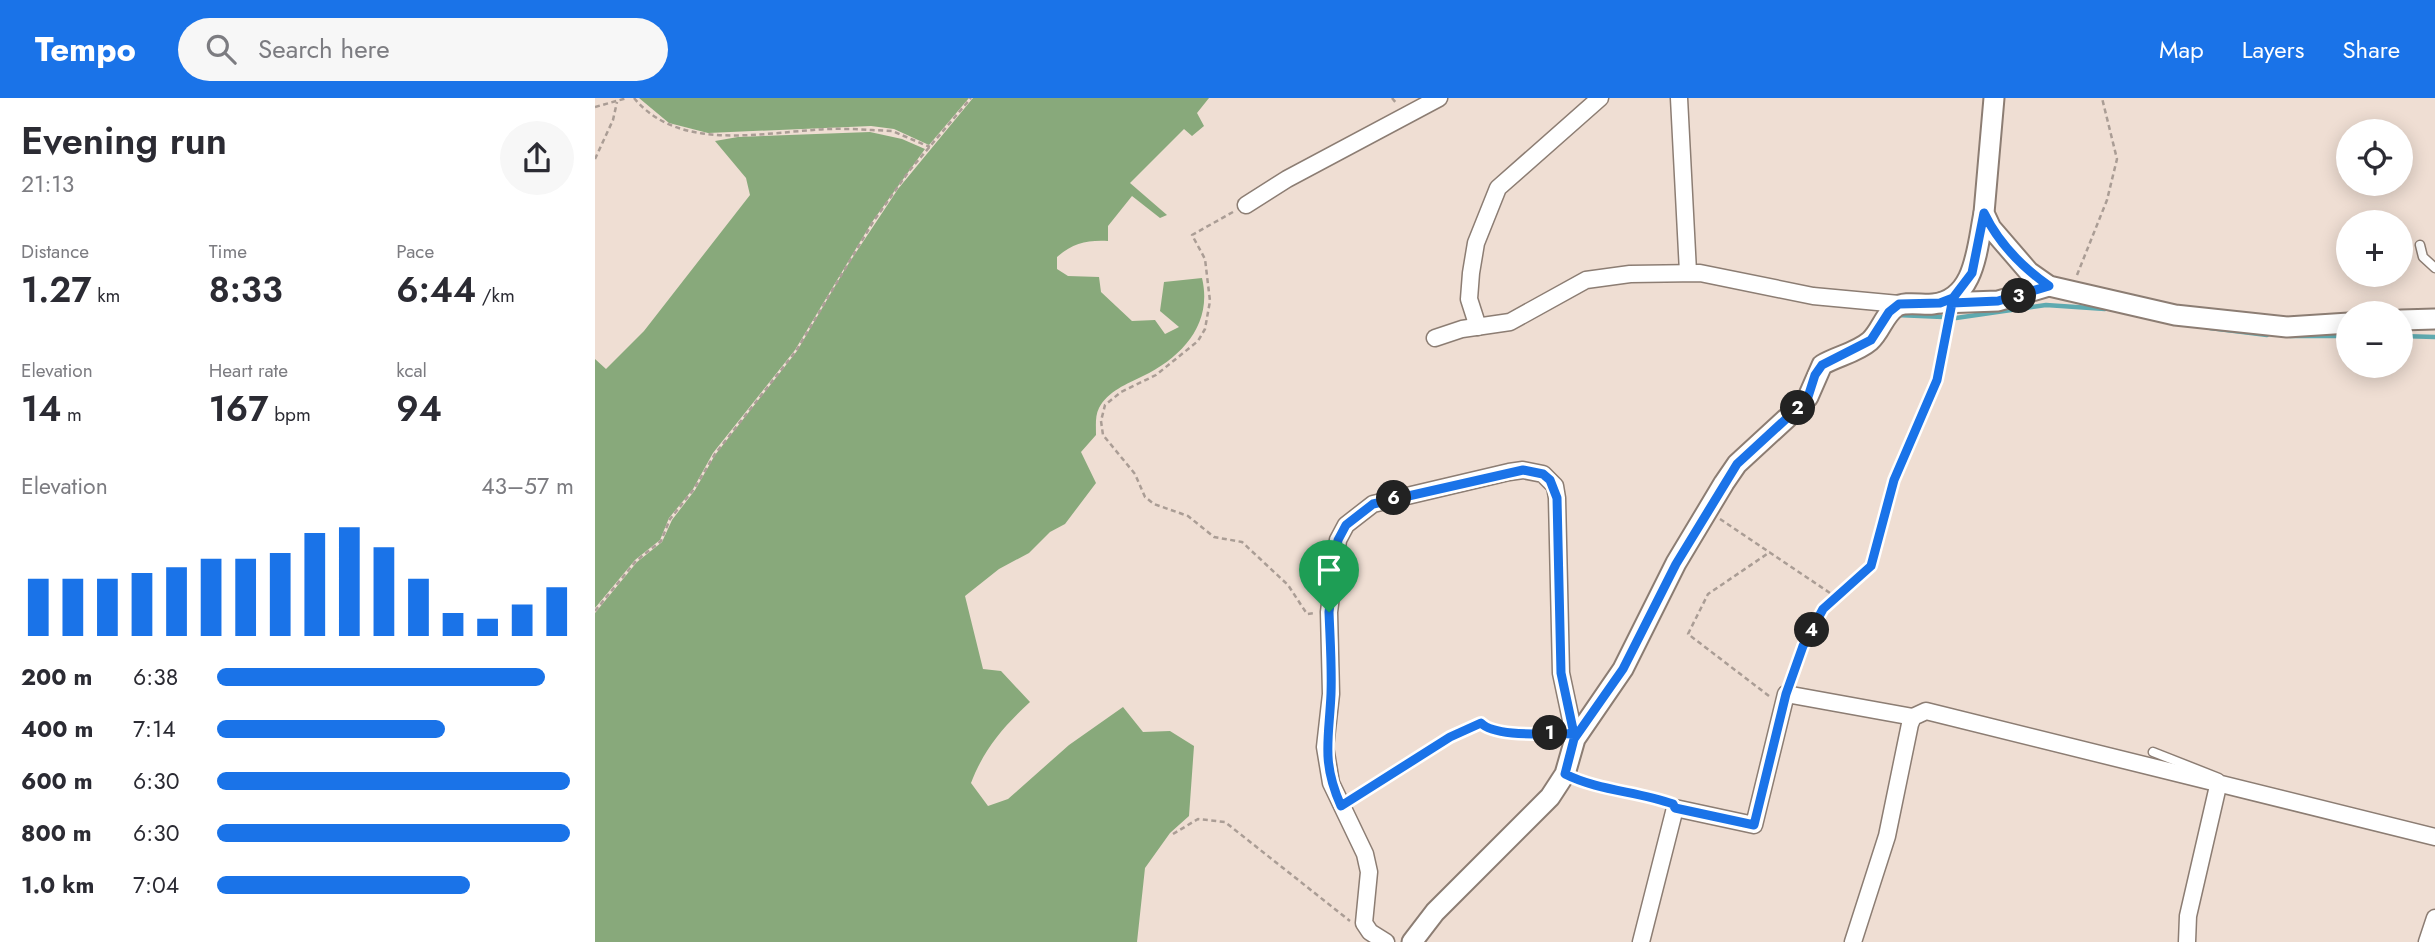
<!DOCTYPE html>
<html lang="en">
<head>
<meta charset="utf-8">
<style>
	:root { --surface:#fff; --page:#f7f7f7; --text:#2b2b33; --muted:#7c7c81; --accent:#1a73e8 }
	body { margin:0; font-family:Jost,sans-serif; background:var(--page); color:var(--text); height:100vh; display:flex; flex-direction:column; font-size:26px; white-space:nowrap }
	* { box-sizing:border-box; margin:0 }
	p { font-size:23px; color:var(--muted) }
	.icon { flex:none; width:38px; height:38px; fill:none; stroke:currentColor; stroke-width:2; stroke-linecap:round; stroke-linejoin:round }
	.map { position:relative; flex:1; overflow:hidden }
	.details { display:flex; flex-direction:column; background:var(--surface); width:595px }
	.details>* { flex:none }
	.buttons { position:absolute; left:1741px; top:21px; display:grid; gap:14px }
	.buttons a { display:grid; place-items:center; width:77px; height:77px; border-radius:50%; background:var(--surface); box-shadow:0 4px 18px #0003; font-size:35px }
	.pin { position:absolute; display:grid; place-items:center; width:60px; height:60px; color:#fff; margin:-72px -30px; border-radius:50% 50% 50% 0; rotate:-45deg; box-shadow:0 0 7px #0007 }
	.pin .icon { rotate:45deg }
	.km { position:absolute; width:35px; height:35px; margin:-18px; border-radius:50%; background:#222; color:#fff; font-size:19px; line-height:35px; text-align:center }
	.round { display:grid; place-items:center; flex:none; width:74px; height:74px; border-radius:37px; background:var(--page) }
	.overview { display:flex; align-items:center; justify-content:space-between; height:119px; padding:0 21px }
	h1 { font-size:38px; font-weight:600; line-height:52px }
	.metrics { display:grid; grid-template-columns:repeat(3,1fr); gap:10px; height:119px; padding:7px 21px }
	.metrics div { display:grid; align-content:center }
	.metrics b { font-size:35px; font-weight:600 }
	.metrics small { font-size:19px; font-weight:400 }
	.metrics p { font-size:19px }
	.chart { height:196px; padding:14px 21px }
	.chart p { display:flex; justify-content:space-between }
	.chart svg { width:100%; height:126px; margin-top:7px; stroke:var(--accent); stroke-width:6 }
	ul { padding:0 21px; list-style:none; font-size:23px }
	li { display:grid; grid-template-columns:112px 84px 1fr; align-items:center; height:52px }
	li i { height:18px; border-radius:9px; background:var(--accent) }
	header { display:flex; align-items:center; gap:42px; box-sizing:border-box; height:98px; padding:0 35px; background:var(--accent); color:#fff }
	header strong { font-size:33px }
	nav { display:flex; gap:38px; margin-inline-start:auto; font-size:24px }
	.search { width:490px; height:63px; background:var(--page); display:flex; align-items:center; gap:18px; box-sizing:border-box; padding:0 24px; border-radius:38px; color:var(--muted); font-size:26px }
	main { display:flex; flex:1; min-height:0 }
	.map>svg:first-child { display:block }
	.forest { fill:#88a97b }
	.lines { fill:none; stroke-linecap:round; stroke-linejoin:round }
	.stream { stroke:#5faab0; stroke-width:4.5 }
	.service-casing { stroke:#8c7d73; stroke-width:11 }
	.minor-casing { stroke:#8c7d73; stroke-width:19 }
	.tertiary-casing { stroke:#8c7d73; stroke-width:23 }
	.path { stroke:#aa9d95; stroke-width:2.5; stroke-dasharray:5 3.5; stroke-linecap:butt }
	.service { stroke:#fff; stroke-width:8 }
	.minor { stroke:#fff; stroke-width:16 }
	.tertiary { stroke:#fff; stroke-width:19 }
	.route-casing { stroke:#fff; stroke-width:14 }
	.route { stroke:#1a73e8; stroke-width:9 }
</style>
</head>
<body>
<header>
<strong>Tempo</strong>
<div class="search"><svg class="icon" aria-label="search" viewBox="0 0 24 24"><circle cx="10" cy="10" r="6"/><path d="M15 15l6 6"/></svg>Search here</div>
<nav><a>Map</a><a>Layers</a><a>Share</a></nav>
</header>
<main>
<section class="details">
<div class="overview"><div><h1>Evening run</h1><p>21:13</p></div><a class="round"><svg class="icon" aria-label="share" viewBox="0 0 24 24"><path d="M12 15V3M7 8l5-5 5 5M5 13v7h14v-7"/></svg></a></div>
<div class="metrics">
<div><p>Distance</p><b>1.27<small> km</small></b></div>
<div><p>Time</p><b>8:33</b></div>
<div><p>Pace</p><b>6:44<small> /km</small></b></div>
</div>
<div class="metrics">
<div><p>Elevation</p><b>14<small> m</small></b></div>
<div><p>Heart rate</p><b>167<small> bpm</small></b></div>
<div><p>kcal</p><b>94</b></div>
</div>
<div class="chart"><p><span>Elevation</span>43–57 m</p>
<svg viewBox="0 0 160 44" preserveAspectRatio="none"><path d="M5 44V24M15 44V24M25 44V24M35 44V22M45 44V20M55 44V17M65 44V17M75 44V15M85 44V8M95 44V6M105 44V13M115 44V24M125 44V36M135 44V38M145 44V33M155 44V27"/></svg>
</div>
<ul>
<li><b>200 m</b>6:38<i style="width:92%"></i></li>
<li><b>400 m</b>7:14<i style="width:64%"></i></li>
<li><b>600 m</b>6:30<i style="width:99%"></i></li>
<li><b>800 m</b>6:30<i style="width:99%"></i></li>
<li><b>1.0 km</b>7:04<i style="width:71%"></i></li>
</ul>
</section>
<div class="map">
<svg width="1840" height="844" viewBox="0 0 1840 844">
	<rect width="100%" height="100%" fill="#efded3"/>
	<g class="forest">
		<polygon points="44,0 374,0 334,47 299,31 276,28 113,35 74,25"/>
		<path d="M 378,0 L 614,0 L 602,15 L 609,28 L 597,38 L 589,31 L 535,85 L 572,117 L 565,120 L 537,98 L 513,128 L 513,143 C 492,142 478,145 462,159 L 462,171 L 473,178 L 504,179 L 506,194 L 537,223 L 560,222 L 570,236 L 584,229 L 565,213 L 569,184 L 607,180 C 618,226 587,259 548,278 C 532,286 513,293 504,310 C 500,318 501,327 501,337 L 486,354 L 501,385 L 470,426 L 455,434 L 434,455 L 404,471 L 370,498 L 388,571 L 406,573 L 435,604 C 408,629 389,651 376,685 L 393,708 L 413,701 L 474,647 L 528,609 L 548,634 L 575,633 L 599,648 L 594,718 L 575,735 L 550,770 L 542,844 L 0,844 L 0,515 L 42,464 L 67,444 L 77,422 L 100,392 L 120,357 L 202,253 L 250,171 L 303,91 Z"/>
		<polygon points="275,34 307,41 330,51 277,124 200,252 118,355 98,391 74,420 65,442 40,462 0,510 0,261 11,271 49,233 155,97 151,80 120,43 143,39"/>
	</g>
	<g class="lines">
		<g class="stream">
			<polyline points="1302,217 1348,219"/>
			<polyline points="1361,220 1451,207 1510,211"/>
			<polyline points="1615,230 1672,237"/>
			<polyline points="1695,238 1754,238"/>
			<polyline points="1806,238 1840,239"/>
		</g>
		<g class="service-casing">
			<g id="service">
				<polyline points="1825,147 1828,159 1840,170"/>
				<polyline points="1558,654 1624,680"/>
			</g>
		</g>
		<g class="minor-casing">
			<g id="minor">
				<polyline points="1084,0 1093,174"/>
				<polyline points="651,107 692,81 844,0"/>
				<polyline points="883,229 874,201 876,175 881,145 903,90 1005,0"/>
				<polyline points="840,240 867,231 915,224 991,182 1035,176 1105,175 1218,198 1304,206"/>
				<polyline points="791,844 775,834 769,825 774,774 770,756 736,685 730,649 736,596 734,514 743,442 751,427 778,406 914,374 928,372 948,376 960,388 962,400 966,575 980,641"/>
				<polyline points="1046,844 1080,710 1159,727 1191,596 1318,619"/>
				<polyline points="1258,844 1292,738 1315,626 1318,619 1331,613 1840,739"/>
				<polyline points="1592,844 1593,818 1623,688"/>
				<polyline points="1832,844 1840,820"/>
			</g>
		</g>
		<g class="tertiary-casing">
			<g id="tertiary">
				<polyline points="1399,0 1389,115 1396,130 1434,174 1454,188 1580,217 1692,229 1754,225"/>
				<polyline points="1346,205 1403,203 1454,188"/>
				<polyline points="1806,222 1840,221"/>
				<path d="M 817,844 L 840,814 L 955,699 L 970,676 L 980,641 L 1028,571 L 1081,465 L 1129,385 L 1142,366 L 1204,309 L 1213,299 L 1227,267 C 1242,258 1261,255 1275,243 C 1286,233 1289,217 1301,209 C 1309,203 1327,207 1338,206 C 1381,202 1382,148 1389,115"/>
			</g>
		</g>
		<g class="path">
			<path d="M 39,0 C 82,52 159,36 218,32 C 237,30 258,31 277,32 L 297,33 L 335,49"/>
			<polyline points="797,0 802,6"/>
			<polyline points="0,9 32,0"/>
			<polyline points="0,61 18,22 22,4"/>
			<polyline points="638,114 597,137 610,161 615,203 610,231 603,243 561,277 526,294 510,307 506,323 508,337 540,376 550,399 559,406 593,418 619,439 647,444 693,487 712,516 720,515"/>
			<polyline points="1482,177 1512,102 1522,61 1507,0"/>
			<polyline points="1125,421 1241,499"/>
			<polyline points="0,513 41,463 66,443 75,421 99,391 120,356 201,253 278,124 314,73 376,0"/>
			<polyline points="1196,583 1208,548 1228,511 1276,468 1299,382 1342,282 1354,222"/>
			<polyline points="1174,598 1093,536 1113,496 1175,454"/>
			<polyline points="985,683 1067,702"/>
			<path d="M 760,698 L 855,639 L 886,625 C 902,641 941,635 962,636"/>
			<polyline points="578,736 603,721 630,724 755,823"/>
		</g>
		<use href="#service" class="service"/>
		<use href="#minor" class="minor"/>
		<use href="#tertiary" class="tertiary"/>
	</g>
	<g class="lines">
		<g class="route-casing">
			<path id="route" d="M 734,514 C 735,541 737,568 736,596 C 734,642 726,663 746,708 L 855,639 L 886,625 C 900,640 957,635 979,636 L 979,641 L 1028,571 L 1081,466 L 1142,366 L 1204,309 L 1213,299 L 1220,277 L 1227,267 L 1276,242 L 1294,214 L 1304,206 L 1345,205 L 1358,200 L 1377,175 L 1389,115 C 1403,144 1427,169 1454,188 L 1403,203 L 1357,205 L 1342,282 L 1299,382 L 1276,468 L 1228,511 L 1208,548 L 1191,596 L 1159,727 L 1080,710 L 1078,706 C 1042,693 1004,693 970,676 L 979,641 L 979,636 L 966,575 L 962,400 L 955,382 L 948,376 L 928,372 L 778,406 L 751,427 L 743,442 L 734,514"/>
		</g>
		<use href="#route" class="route"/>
	</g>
</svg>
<div class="buttons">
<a><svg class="icon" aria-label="locate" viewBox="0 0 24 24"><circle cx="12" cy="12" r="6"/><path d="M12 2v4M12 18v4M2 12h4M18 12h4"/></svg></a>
<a>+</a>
<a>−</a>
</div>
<div class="pin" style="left:734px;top:514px;background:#1e9e55"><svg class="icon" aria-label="arrive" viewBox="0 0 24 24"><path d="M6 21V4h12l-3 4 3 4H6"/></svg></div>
<b class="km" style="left:955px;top:635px">1</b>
<b class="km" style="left:1203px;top:310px">2</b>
<b class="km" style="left:1424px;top:198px">3</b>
<b class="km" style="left:1217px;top:532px">4</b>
<b class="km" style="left:799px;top:400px">6</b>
</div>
</main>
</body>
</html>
